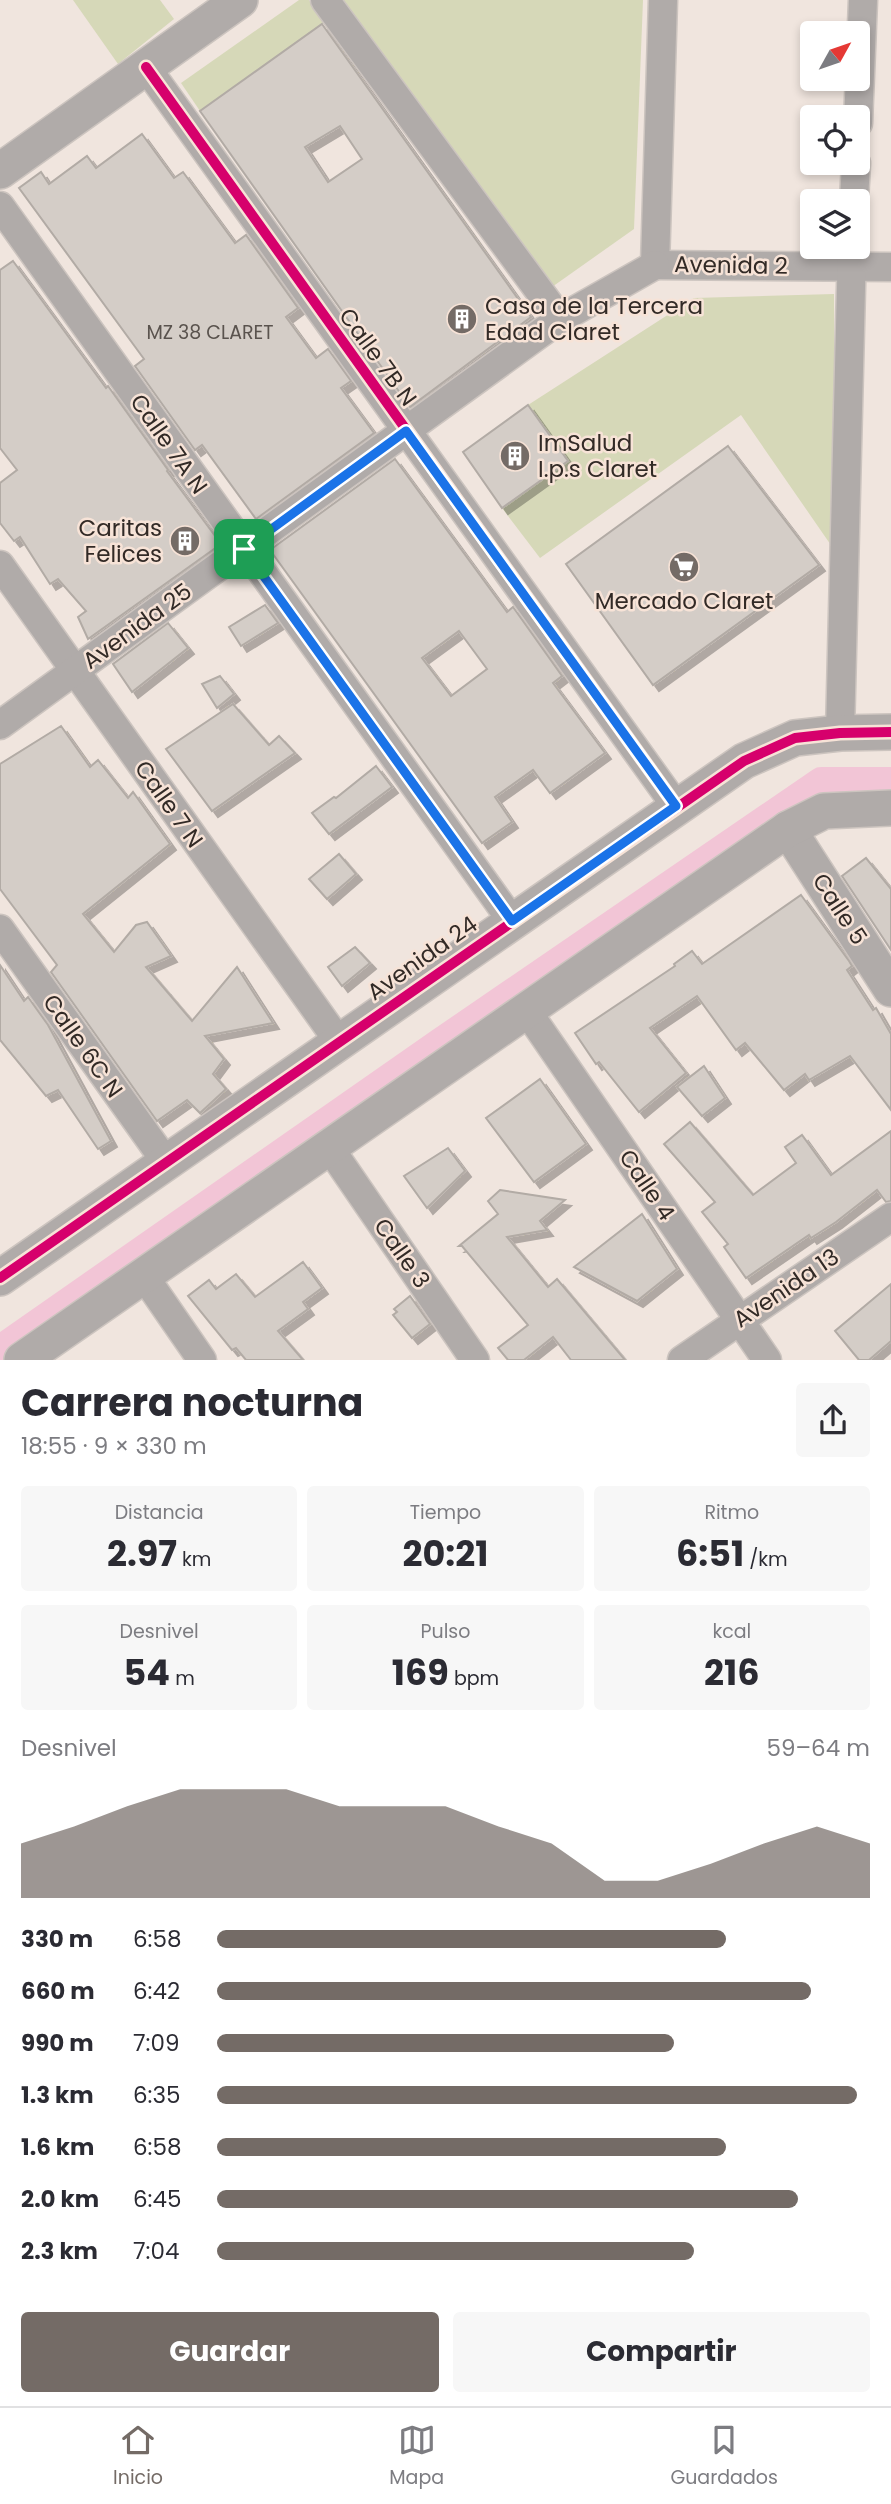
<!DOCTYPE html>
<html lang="es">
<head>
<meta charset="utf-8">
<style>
	:root { --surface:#fff; --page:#f7f7f7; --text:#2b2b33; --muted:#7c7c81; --line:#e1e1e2; --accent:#746b66 }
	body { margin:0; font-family:Poppins,sans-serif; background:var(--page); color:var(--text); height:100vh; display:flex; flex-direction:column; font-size:26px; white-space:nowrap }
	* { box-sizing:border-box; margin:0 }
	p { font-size:23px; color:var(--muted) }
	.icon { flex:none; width:38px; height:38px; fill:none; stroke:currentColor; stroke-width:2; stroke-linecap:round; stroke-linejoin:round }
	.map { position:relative; height:1360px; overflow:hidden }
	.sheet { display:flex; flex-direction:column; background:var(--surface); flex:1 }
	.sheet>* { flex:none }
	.needle { width:46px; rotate:50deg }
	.fabs { position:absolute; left:800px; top:21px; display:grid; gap:14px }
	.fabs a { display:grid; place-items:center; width:70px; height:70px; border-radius:7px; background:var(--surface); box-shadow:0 4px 10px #0003; font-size:35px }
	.pin { position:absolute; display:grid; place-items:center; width:60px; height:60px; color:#fff; margin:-30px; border-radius:14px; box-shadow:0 4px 10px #0006 }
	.round { display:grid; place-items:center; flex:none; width:74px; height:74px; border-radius:7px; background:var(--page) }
	.summary { display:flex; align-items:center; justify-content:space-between; height:119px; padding:0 21px }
	h1 { font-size:38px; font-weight:700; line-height:52px }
	.stats { display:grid; grid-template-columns:repeat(3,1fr); gap:10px; height:119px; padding:7px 21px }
	.stats div { display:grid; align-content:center; border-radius:7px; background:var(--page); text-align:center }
	.stats b { font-size:35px; font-weight:700 }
	.stats small { font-size:19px; font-weight:400 }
	.stats p { font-size:19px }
	.chart { height:196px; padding:14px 21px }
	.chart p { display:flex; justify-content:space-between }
	.chart svg { width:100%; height:126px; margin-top:7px; fill:var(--accent); opacity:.7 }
	.action { display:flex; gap:14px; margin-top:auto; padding:14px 21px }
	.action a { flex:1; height:80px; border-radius:7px; background:var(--accent); color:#fff; font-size:28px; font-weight:700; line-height:80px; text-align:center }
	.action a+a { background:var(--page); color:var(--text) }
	ul { padding:0 21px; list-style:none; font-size:23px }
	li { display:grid; grid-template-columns:112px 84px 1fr; align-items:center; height:52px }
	li i { height:18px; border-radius:9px; background:var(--accent) }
	.tab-bar { display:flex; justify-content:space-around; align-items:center; height:98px; border-top:2px solid var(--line); background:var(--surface); font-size:19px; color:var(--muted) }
	.tab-bar a { display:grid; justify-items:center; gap:4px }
	.tab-bar .on { color:var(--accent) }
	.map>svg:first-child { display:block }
	.green { fill:#d6d8b8 }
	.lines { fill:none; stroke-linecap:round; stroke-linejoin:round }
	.canal { stroke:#f2c5d6; stroke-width:28 }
	.building { fill:#d4cdc7; stroke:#b2aba5; stroke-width:2; fill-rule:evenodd; filter:url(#shadow) }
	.minor-casing { stroke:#ccc4bf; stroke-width:31 }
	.tertiary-casing { stroke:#ccc4bf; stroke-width:38 }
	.minor { stroke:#b0aba9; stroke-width:28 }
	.tertiary { stroke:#b0aba9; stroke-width:35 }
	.cycleway-casing { stroke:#f7e3d7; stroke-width:15 }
	.cycleway { stroke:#d6006c; stroke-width:10 }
	.route-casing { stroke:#fff; stroke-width:14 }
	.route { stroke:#1a73e8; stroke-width:9 }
	.labels { text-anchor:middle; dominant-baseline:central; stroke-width:5; stroke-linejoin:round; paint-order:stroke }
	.number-label { font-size:19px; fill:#5a534e }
	.street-label { font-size:23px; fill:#322a26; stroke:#f7e3d7 }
	.poi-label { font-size:23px; fill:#322a26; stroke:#f7e3d7; text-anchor:start }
</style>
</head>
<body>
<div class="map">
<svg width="891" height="1360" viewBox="0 0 891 1360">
	<defs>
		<filter id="shadow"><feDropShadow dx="6" dy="6" stdDeviation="0" flood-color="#0004"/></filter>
	</defs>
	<rect width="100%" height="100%" fill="#f0e5de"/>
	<g class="green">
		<polygon points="73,0 160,0 174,19 118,64"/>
		<polygon points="299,0 309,0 324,23 200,111 181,83"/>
		<polygon points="342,0 643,0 634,229 552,287"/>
		<polygon points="834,294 835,551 741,415 540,558 502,508 568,461 528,405 694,298"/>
	</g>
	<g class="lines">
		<polyline class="canal" points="0,1349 440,1042 821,781 891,781"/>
	</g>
	<g class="building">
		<path d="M 322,24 L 531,317 L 410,407 L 200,111 ZM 340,126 L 362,159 L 328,182 L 305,147 Z"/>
		<polygon points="142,134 174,178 183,172 235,243 246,235 298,308 286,317 316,358 328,349 351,381 341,388 374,433 256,519 202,445 195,450 135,366 144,359 19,188 41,172 49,184 87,156 96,168"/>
		<polygon points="13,261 106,388 108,386 168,470 167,471 221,544 88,639 78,617 86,611 58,579 50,584 20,537 14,541 0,523 0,483 17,470 0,448 0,270"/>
		<polygon points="528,405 568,461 502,508 463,452"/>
		<polygon points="728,446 819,565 653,685 566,564"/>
		<path d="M 395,459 L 507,612 L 513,607 L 562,676 L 553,683 L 605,753 L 550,793 L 533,770 L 495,797 L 512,822 L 482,843 L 270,550 ZM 459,631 L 487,669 L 451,696 L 422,658 Z"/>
		<polygon points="265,605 278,623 241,646 229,627"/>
		<polygon points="168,623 188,648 132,692 113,664"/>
		<polygon points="220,676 234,694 217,708 202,684"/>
		<polygon points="233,704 269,745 279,736 295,753 212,811 166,749"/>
		<polygon points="61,726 90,767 98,760 128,798 133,792 170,844 83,914 114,952 136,925 147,922 171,956 146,967 192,1021 237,967 273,1023 205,1036 224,1059 213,1074 226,1089 200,1113 187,1100 157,1121 51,972 57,965 0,889 0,764"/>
		<polygon points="376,766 392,787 329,834 312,813 334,797 336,798"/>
		<polygon points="339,854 356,874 327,899 309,879"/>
		<polygon points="866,858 891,889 891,950 842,876"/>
		<polygon points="801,895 849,961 852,966 847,970 873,1010 876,1008 891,1034 891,1110 850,1056 809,1080 805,1074 784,1090 745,1043 736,1050 697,996 650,1028 686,1073 639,1112 599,1062 596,1064 575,1033 675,966 674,964 692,951 702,964"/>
		<polygon points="355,947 370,963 342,986 328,967"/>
		<polygon points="0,965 24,1001 28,997 48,1025 111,1141 98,1149 58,1090 46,1096 0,1040"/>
		<polygon points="704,1066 725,1098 702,1116 677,1087"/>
		<polygon points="540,1079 586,1144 534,1182 486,1118"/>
		<polygon points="690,1122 753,1195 796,1163 785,1147 802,1135 831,1175 891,1131 891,1201 886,1202 877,1190 836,1222 811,1238 809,1235 746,1278 724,1247 728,1244 702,1212 715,1202 664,1144"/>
		<polygon points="448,1148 465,1171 427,1208 404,1176"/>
		<polygon points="500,1190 565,1200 540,1221 547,1230 507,1237 548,1287 557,1279 625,1360 571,1360 553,1337 524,1360 508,1360 498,1348 528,1325 462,1246 459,1246 498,1214 488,1201"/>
		<polygon points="642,1214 677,1269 637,1301 574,1267"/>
		<polygon points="303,1262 322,1288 303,1302 308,1309 278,1331 303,1360 246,1360 236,1348 232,1350 188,1296 209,1280 216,1289 236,1274 255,1297"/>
		<polygon points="891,1284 891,1341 869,1360 859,1360 835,1331"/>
		<polygon points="410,1296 430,1324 412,1338 393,1315 397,1312 394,1309"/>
	</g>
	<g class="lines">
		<g class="minor-casing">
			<g id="minor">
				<polyline points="325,0 560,319"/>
				<polyline points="146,67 676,806"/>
				<polyline points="858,123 863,0"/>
				<polyline points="854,201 856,163"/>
				<polyline points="0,206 512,921"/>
				<polyline points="655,265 663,0"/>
				<polyline points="655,265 891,267"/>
				<polyline points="0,565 339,1042"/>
				<polyline points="0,725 560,319 655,265"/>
				<polyline points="840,733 852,247"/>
				<polyline points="0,929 166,1162"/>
				<polyline points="527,1011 767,1360"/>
				<polyline points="329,1147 475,1360"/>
				<polyline points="144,1276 202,1360"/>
				<polyline points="682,1360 891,1217"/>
			</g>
		</g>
		<g class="tertiary-casing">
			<g id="tertiary">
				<polyline points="0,171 240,0"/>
				<polyline points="788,829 891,989"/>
				<polyline points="0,1278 744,761 795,738 840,733 891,732"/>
				<polyline points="22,1360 788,829 824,811 891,808"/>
			</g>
		</g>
		<use href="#minor" class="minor"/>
		<use href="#tertiary" class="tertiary"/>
		<g class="cycleway-casing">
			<g id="cycleway">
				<polyline points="146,67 676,806"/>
				<polyline points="0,1278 744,761 795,738 840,733 891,732"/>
			</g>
		</g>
		<use href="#cycleway" class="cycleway"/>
	</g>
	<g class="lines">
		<g class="route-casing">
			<polygon id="route" points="406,431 676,806 512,921 244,549"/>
		</g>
		<use href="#route" class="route"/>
	</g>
	<defs>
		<g id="building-disc" transform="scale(1.575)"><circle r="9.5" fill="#746b66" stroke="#f7e3d7"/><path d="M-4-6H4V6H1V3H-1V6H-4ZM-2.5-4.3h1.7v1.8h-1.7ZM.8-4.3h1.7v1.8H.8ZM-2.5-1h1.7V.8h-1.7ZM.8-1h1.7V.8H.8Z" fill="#fff"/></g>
		<g id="supermarket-disc" transform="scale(1.575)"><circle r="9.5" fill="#746b66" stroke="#f7e3d7"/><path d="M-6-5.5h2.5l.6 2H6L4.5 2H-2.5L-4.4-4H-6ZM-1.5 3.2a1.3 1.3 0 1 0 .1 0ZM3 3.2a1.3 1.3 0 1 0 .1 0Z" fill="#fff"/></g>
	</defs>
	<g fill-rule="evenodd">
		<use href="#building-disc" x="462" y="319"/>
		<use href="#building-disc" x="515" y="456"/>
		<use href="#building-disc" x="185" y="541"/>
		<use href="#supermarket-disc" x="684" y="567"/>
	</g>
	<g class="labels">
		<g class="number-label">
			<text x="210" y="332">MZ 38 CLARET</text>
		</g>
		<g class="street-label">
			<text transform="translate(731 265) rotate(1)">Avenida 2</text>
			<text transform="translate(378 357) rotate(54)">Calle 7B N</text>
			<text transform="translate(169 444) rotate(55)">Calle 7A N</text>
			<text transform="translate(137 626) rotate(-36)">Avenida 25</text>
			<text transform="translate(169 804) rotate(55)">Calle 7 N</text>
			<text transform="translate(840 909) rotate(57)">Calle 5</text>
			<text transform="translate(422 958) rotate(-35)">Avenida 24</text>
			<text transform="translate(83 1046) rotate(55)">Calle 6C N</text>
			<text transform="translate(647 1185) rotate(56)">Calle 4</text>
			<text transform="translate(402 1253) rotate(55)">Calle 3</text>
			<text transform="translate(786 1288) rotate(-34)">Avenida 13</text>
		</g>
		<g class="poi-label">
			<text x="485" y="306">Casa de la Tercera<tspan x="485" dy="26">Edad Claret</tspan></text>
			<text x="538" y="443">ImSalud<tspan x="538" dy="26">I.p.s Claret</tspan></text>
			<text x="162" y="528" text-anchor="end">Caritas<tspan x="162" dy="26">Felices</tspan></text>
			<text x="684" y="601" text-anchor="middle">Mercado Claret</text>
		</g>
	</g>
</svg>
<div class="fabs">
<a><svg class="needle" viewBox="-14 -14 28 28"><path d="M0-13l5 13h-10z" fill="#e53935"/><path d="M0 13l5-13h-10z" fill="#7c7c81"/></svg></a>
<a><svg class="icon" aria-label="locate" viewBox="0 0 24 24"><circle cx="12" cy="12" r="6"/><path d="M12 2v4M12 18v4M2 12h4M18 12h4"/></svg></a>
<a><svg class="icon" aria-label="layers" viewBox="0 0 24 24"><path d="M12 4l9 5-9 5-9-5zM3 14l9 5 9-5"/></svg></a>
</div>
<div class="pin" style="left:244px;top:549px;background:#1e9e55"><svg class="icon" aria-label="arrive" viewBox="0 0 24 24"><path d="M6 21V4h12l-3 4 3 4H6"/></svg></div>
</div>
<section class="sheet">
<div class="summary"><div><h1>Carrera nocturna</h1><p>18:55 · 9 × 330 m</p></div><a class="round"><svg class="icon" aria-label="share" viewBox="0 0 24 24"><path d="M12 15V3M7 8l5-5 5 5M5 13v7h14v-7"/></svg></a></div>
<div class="stats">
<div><p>Distancia</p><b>2.97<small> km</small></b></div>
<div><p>Tiempo</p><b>20:21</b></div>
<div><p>Ritmo</p><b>6:51<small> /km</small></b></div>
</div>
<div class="stats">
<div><p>Desnivel</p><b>54<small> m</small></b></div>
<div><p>Pulso</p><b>169<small> bpm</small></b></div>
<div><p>kcal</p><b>216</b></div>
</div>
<div class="chart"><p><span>Desnivel</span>59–64 m</p>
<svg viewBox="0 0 160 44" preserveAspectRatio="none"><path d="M0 44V25L10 19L20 12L30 6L40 6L50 6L60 12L70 12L80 12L90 19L100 25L110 38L120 38L130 32L140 25L150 19L160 25V44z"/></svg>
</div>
<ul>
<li><b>330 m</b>6:58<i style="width:78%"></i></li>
<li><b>660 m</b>6:42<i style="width:91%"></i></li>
<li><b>990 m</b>7:09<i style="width:70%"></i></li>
<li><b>1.3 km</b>6:35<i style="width:98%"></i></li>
<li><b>1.6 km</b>6:58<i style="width:78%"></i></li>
<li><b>2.0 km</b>6:45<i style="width:89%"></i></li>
<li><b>2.3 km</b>7:04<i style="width:73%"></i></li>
</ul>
<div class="action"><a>Guardar</a><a>Compartir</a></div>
</section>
<nav class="tab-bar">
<a class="on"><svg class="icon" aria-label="home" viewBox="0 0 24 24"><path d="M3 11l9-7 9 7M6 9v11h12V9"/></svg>Inicio</a>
<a><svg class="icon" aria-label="map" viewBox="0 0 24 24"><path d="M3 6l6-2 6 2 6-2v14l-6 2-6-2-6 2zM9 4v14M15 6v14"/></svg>Mapa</a>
<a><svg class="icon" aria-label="saved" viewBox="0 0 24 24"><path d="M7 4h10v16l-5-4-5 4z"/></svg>Guardados</a>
</nav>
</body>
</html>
